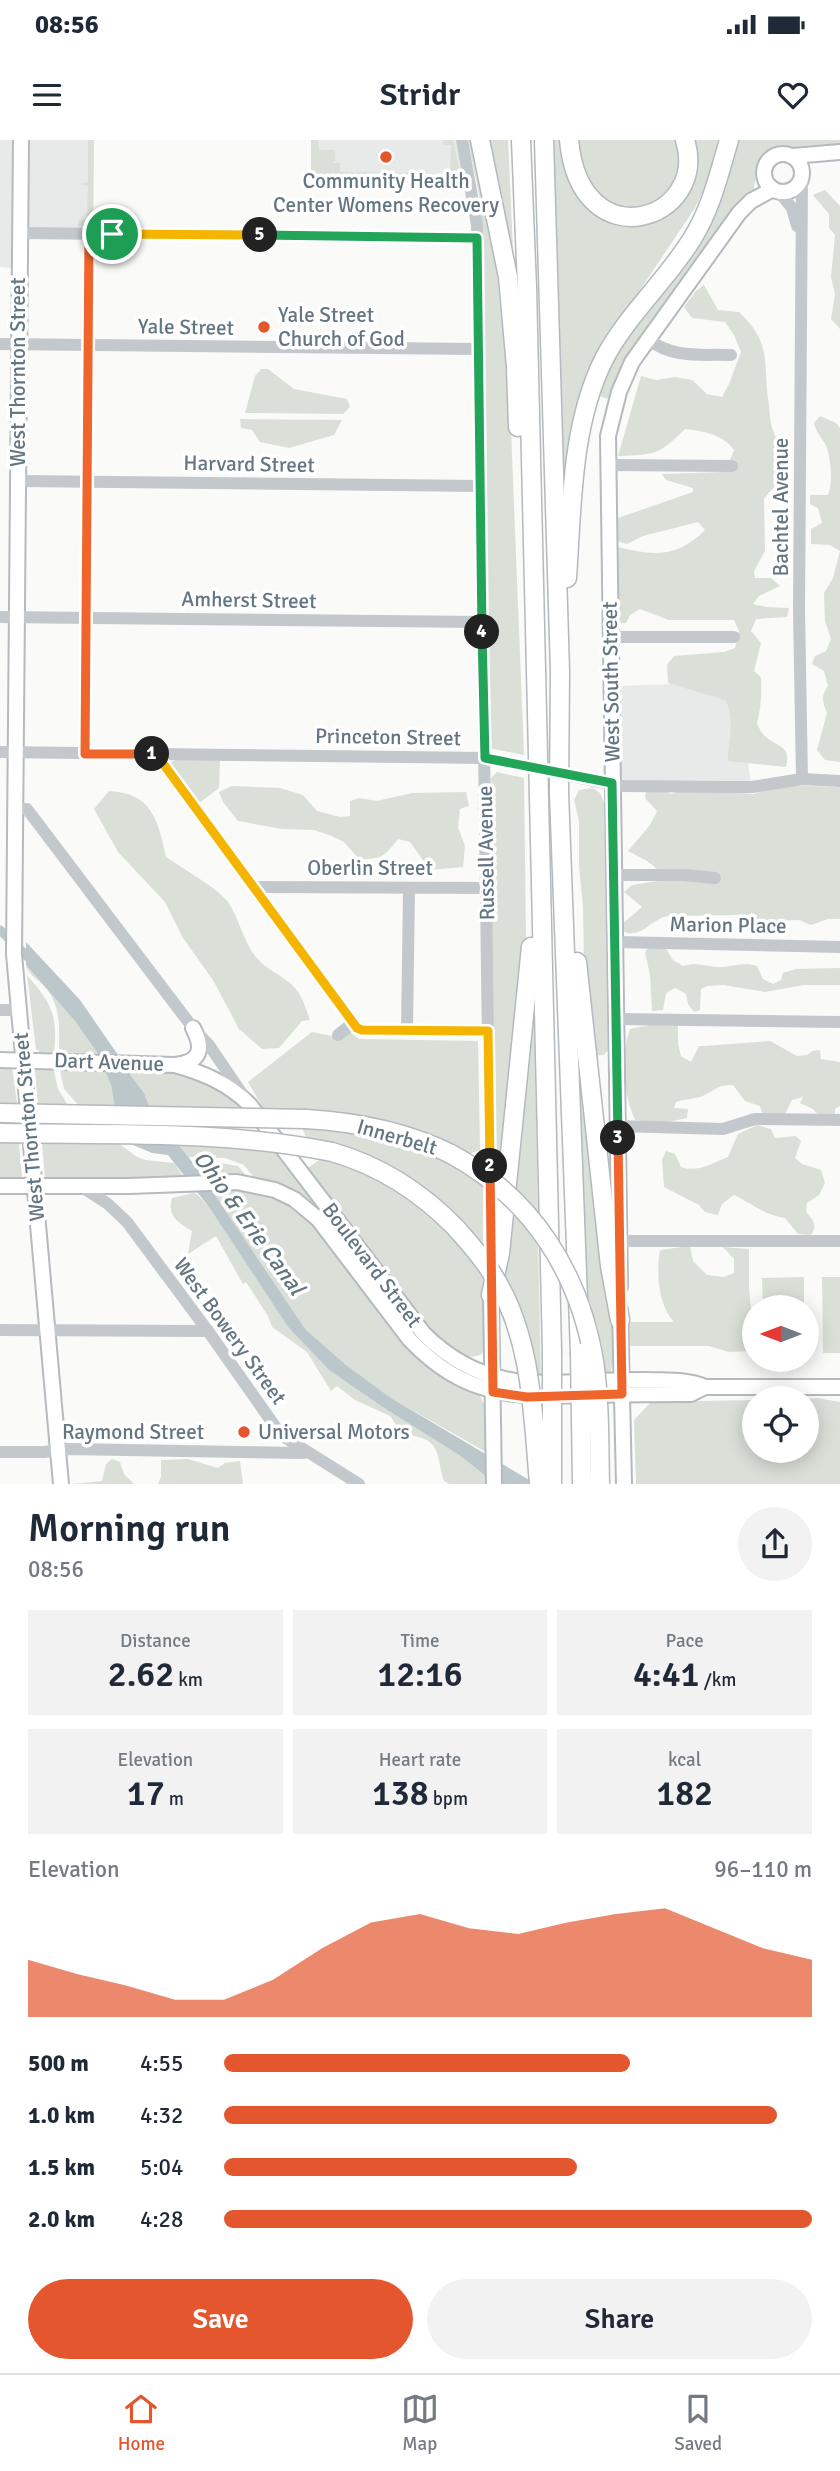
<!DOCTYPE html>
<html lang="en">
<head>
<meta charset="utf-8">
<style>
	:root { --surface:#fff; --page:#f2f2f3; --text:#1f2937; --muted:#747a83; --line:#e0e1e3; --accent:#e4572e }
	body { margin:0; font-family:Signika,sans-serif; background:var(--page); color:var(--text); height:100vh; display:flex; flex-direction:column; font-size:26px; white-space:nowrap }
	* { box-sizing:border-box; margin:0 }
	p { font-size:23px; color:var(--muted) }
	.icon { flex:none; width:38px; height:38px; fill:none; stroke:currentColor; stroke-width:2; stroke-linecap:round; stroke-linejoin:round }
	.map { position:relative; height:1344px; overflow:hidden }
	.side { display:flex; flex-direction:column; background:var(--surface); flex:1 }
	.side>* { flex:none }
	.needle { width:46px; rotate:270deg }
	.fabs { position:absolute; left:742px; top:1155px; display:grid; gap:14px }
	.fabs a { display:grid; place-items:center; width:77px; height:77px; border-radius:50%; background:var(--surface); box-shadow:0 4px 18px #0003; font-size:35px }
	.pin { position:absolute; display:grid; place-items:center; width:60px; height:60px; color:#fff; margin:-30px; border:4px solid #fff; border-radius:50%; box-shadow:0 2px 7px #0007 }
	.km { position:absolute; width:35px; height:35px; margin:-18px; border-radius:50%; background:#222; color:#fff; font-size:19px; line-height:35px; text-align:center }
	.round { display:grid; place-items:center; flex:none; width:74px; height:74px; border-radius:37px; background:var(--page) }
	.head { display:flex; align-items:center; justify-content:space-between; height:119px; padding:0 28px }
	h1 { font-size:38px; font-weight:600; line-height:52px }
	.stats { display:grid; grid-template-columns:repeat(3,1fr); gap:10px; height:119px; padding:7px 28px }
	.stats div { display:grid; align-content:center; border-radius:0px; background:var(--page); text-align:center }
	.stats b { font-size:35px; font-weight:600 }
	.stats small { font-size:19px; font-weight:400 }
	.stats p { font-size:19px }
	.chart { height:196px; padding:14px 28px }
	.chart p { display:flex; justify-content:space-between }
	.chart svg { width:100%; height:126px; margin-top:7px; fill:var(--accent); opacity:.7 }
	.button { display:flex; gap:14px; margin-top:auto; padding:14px 28px }
	.button a { flex:1; height:80px; border-radius:42px; background:var(--accent); color:#fff; font-size:28px; font-weight:600; line-height:80px; text-align:center }
	.button a+a { background:var(--page); color:var(--text) }
	ul { padding:0 28px; list-style:none; font-size:23px }
	li { display:grid; grid-template-columns:112px 84px 1fr; align-items:center; height:52px }
	li i { height:18px; border-radius:9px; background:var(--accent) }
	.status { display:flex; justify-content:space-between; align-items:center; height:49px; padding:0 35px; background:var(--surface); direction:ltr }
	.status svg { height:19px; fill:currentColor }
	header { display:flex; justify-content:space-between; align-items:center; height:91px; padding:0 28px; background:var(--surface); font-size:32px; font-weight:600 }
	.tabs { display:flex; justify-content:space-around; align-items:center; height:98px; border-top:2px solid var(--line); background:var(--surface); font-size:19px; color:var(--muted) }
	.tabs a { display:grid; justify-items:center; gap:4px }
	.tabs .active { color:var(--accent) }
	.map>svg:first-child { display:block }
	.built { fill:#e8e9e9 }
	.green { fill:#dadfd7 }
	.water { fill:#bbc7cb }
	.lines { fill:none; stroke-linecap:round; stroke-linejoin:round }
	.canal { stroke:#bbc7cb; stroke-width:9 }
	.major-casing { stroke:#b5babe; stroke-width:18 }
	.highway-casing { stroke:#b4b9bd; stroke-width:21 }
	.minor { stroke:#c3c8cc; stroke-width:12 }
	.major { stroke:#fff; stroke-width:14 }
	.highway { stroke:#fff; stroke-width:18 }
	.highway-bridge-casing { stroke:#b4b9bd; stroke-width:21; stroke-linecap:butt }
	.minor-bridge { stroke:#c3c8cc; stroke-width:12 }
	.highway-bridge { stroke:#fff; stroke-width:18 }
	.split-1-casing { stroke:#fff; stroke-width:14 }
	.split-2-casing { stroke:#fff; stroke-width:14 }
	.split-3-casing { stroke:#fff; stroke-width:14 }
	.split-4-casing { stroke:#fff; stroke-width:14 }
	.split-5-casing { stroke:#fff; stroke-width:14 }
	.split-6-casing { stroke:#fff; stroke-width:14 }
	.split-1 { stroke:#f0652b; stroke-width:9 }
	.split-2 { stroke:#f5b400; stroke-width:9 }
	.split-3 { stroke:#f0652b; stroke-width:9 }
	.split-4 { stroke:#22a559; stroke-width:9 }
	.split-5 { stroke:#22a559; stroke-width:9 }
	.split-6 { stroke:#f5b400; stroke-width:9 }
	.poi-dot { fill:#e4572e; stroke:#fff; stroke-width:2.5 }
	.labels { text-anchor:middle; dominant-baseline:central; stroke-width:7; stroke-linejoin:round; paint-order:stroke }
	.poi-label { font-size:21px; fill:#657683; stroke:#fff; text-anchor:start }
	.street-label { font-size:21px; fill:#657683; stroke:#fff }
	.water-label { font-size:23px; font-style:italic; fill:#60757c; stroke:#fff }
</style>
</head>
<body>
<div class="status"><b>08:56</b><svg viewBox="0 0 49 12"><path d="M0 12V9h3v3zM5 12V6h3v6zM10 12V3h3v9zM15 12V0h3v12zM26 1h20v11H26zM47 4h2v5h-2z"/></svg></div>
<header><svg class="icon" aria-label="menu" viewBox="0 0 24 24"><path d="M4 6h16M4 12h16M4 18h16"/></svg>Stridr<svg class="icon" aria-label="heart" viewBox="0 0 24 24"><path d="M12 20l-8-8c-3-5 5-10 8-4 3-6 11-1 8 4z"/></svg></header>
<div class="map">
<svg width="840" height="1344" viewBox="0 0 840 1344">
	<rect width="100%" height="100%" fill="#fafaf8"/>
	<g class="built">
		<polygon points="0,0 15,0 12,128 0,127"/>
		<polygon points="26,0 94,0 93,89 32,88 26,83"/>
		<polygon points="311,0 457,0 466,42 311,42"/>
		<polygon points="736,542 751,643 615,642 614,546"/>
	</g>
	<g class="green">
		<polygon points="88,0 94,0 93,86 78,86 79,80 87,80 88,46 80,44 88,42"/>
		<polygon points="311,0 318,0 319,10 335,10 335,21 332,23 340,23 340,32 432,33 434,37 450,37 451,5 444,5 443,0 453,0 462,42 311,42"/>
		<polygon points="468,0 472,0 496,116 500,168 504,168 509,240 524,615 489,608 482,89 480,60"/>
		<polygon points="489,0 508,0 514,131"/>
		<path d="M 554,0 L 564,0 C 567,34 571,50 597,73 L 669,70 L 689,0 L 718,0 L 707,43 L 695,68 L 607,199 L 568,337 L 564,337 Z"/>
		<path d="M 574,0 L 675,0 C 688,28 675,44 657,66 L 615,70 L 586,48 Z"/>
		<path d="M 739,0 L 840,0 L 840,3 C 828,6 814,10 801,10 C 780,10 783,0 761,18 L 754,46 L 756,56 L 627,223 L 610,260 L 595,254 L 613,216 L 634,183 L 649,172 L 710,84 L 726,48 Z"/>
		<polygon points="825,50 840,66 840,189 831,179 835,154 831,137 835,95 829,88 829,74 813,55"/>
		<path d="M 704,145 L 718,170 L 739,172 C 774,205 762,224 769,266 C 770,273 770,281 772,288 C 781,311 787,310 788,338 L 771,350 L 764,359 L 765,411 L 754,431 L 755,438 L 771,438 L 780,446 L 759,456 L 753,464 L 766,467 L 789,468 L 787,477 L 756,479 L 751,491 L 761,503 L 754,531 L 761,537 C 762,554 761,567 757,583 C 759,588 762,594 766,597 C 780,609 791,605 786,627 L 728,621 C 728,602 736,577 725,560 L 668,543 L 667,525 L 674,516 L 724,512 L 735,508 L 739,491 L 734,480 L 669,480 L 640,469 L 630,475 L 626,483 L 616,484 L 614,406 C 651,415 675,420 705,390 L 698,382 L 643,396 L 627,404 L 614,400 L 615,379 L 693,352 L 693,348 L 666,340 L 662,334 L 725,332 L 734,310 C 723,294 702,291 685,289 C 659,315 654,315 618,316 L 641,236 L 656,240 L 675,237 L 692,240 L 707,254 L 722,257 L 729,244 L 741,212 L 734,195 L 725,182 L 692,178 L 684,167 L 696,151 Z"/>
		<polygon points="261,229 268,229 294,249 347,259 350,267 343,274 245,273 255,236"/>
		<path d="M 820,276 L 836,283 L 840,288 L 840,622 L 825,620 L 817,610 L 827,573 C 822,561 821,556 828,546 L 824,531 L 812,524 L 815,516 L 826,511 L 831,499 L 825,481 L 824,453 L 833,438 L 840,411 L 830,405 L 811,404 L 811,389 L 822,383 L 818,368 L 810,364 L 810,355 L 828,355 C 833,344 831,320 827,308 C 825,301 817,295 814,283 Z"/>
		<polygon points="240,279 342,280 334,295 289,308 260,302 252,290 241,288"/>
		<polygon points="175,620 220,620 219,648 198,664 170,623"/>
		<polygon points="497,632 524,638 526,796 504,1016 494,1017 489,648 491,638"/>
		<path d="M 783,645 L 840,647 L 840,779 L 828,779 L 811,785 L 799,780 L 768,781 L 737,775 L 668,776 C 651,779 643,798 624,792 L 622,784 L 642,767 L 624,752 L 632,745 L 664,740 C 655,722 644,720 628,711 L 650,685 L 657,671 L 645,658 L 646,651 L 660,650 L 672,654 L 688,649 L 753,654 Z"/>
		<path d="M 232,646 L 280,648 L 303,655 L 317,671 L 340,677 L 350,676 L 350,661 L 359,658 L 377,661 L 412,653 L 466,652 L 469,666 L 460,669 L 458,687 L 465,706 L 463,727 L 430,730 L 410,702 L 398,699 C 384,717 382,719 359,719 L 344,702 L 332,696 L 314,690 L 282,689 L 238,681 L 223,662 L 219,652 Z"/>
		<polygon points="593,648 600,653 605,665 608,910 604,915 591,916 585,881 583,767 579,726 579,681 574,660 579,650"/>
		<path d="M 109,651 C 152,653 158,680 166,717 C 183,729 216,747 228,762 C 238,776 243,800 255,816 C 266,830 281,834 293,846 C 302,854 306,869 310,880 L 302,881 L 279,908 L 262,909 L 239,889 L 213,840 L 183,798 L 165,762 L 118,712 L 94,669 Z"/>
		<path d="M 657,807 L 666,809 L 673,820 L 683,826 C 700,821 708,828 723,827 C 736,826 745,822 757,826 L 763,839 L 773,844 L 781,840 L 783,833 L 796,829 L 840,828 L 840,845 L 804,845 L 765,852 L 723,845 L 707,846 L 701,849 L 700,870 L 694,872 L 688,864 L 686,854 L 675,848 L 666,853 L 663,870 L 652,871 L 650,835 L 645,812 L 648,808 Z"/>
		<path d="M 26,825 L 75,881 L 98,914 L 59,913 C 59,888 62,865 43,845 C 37,839 28,834 26,825 Z"/>
		<path d="M 27,835 C 52,864 58,875 54,914 L 42,914 L 36,909 Z"/>
		<polygon points="529,869 534,869 538,1072 511,1045"/>
		<polygon points="578,875 614,1197 613,1221 610,1236 603,1239 582,1149"/>
		<path d="M 655,884 L 678,884 L 678,904 L 681,916 L 691,922 L 699,906 L 705,906 L 770,901 L 797,916 L 807,915 L 812,911 L 820,910 L 821,919 L 840,922 L 840,966 L 835,969 L 835,975 L 819,976 L 813,969 L 800,963 L 803,957 L 792,960 L 784,976 L 769,976 L 762,973 L 760,966 L 745,961 L 733,945 C 715,945 714,952 700,957 C 692,959 684,959 676,962 L 674,968 L 688,969 L 687,978 L 663,983 L 635,980 C 623,953 620,917 630,889 Z"/>
		<path d="M 343,886 L 359,899 L 478,901 L 480,1010 L 469,1014 C 407,974 335,972 264,970 L 248,942 L 312,892 L 332,896 Z"/>
		<polygon points="0,926 12,926 17,964 0,964"/>
		<polygon points="59,926 104,929 111,945 115,968 80,967 64,949"/>
		<polygon points="53,927 58,949 69,967 38,967 35,930"/>
		<polygon points="126,929 165,929 214,944 246,969 150,968 144,953"/>
		<path d="M 757,985 L 771,989 L 775,998 L 796,996 L 801,1001 L 795,1018 L 802,1024 L 821,1030 L 825,1043 L 819,1055 L 807,1063 L 806,1072 C 813,1080 818,1085 811,1095 L 798,1094 L 785,1078 C 764,1075 753,1064 734,1055 L 722,1064 L 718,1075 L 705,1072 L 699,1065 L 664,1047 L 662,1020 L 666,1011 L 675,1014 L 681,1027 C 697,1033 713,1023 728,1017 L 738,994 Z"/>
		<path d="M 302,987 C 350,990 402,996 445,1019 C 458,1026 470,1034 483,1042 L 483,1109 L 468,1091 L 323,1002 L 306,998 Z"/>
		<polygon points="0,1002 19,1002 22,1037 19,1037 19,1040 0,1040"/>
		<polygon points="42,1002 118,1003 137,1017 146,1020 174,1023 185,1039 45,1039"/>
		<polygon points="178,1003 278,1009 331,1083 328,1085 255,1039 244,1025 225,1018 188,1017"/>
		<path d="M 322,1018 L 354,1028 L 403,1053 L 447,1090 L 464,1110 L 485,1141 L 486,1202 L 482,1214 C 464,1223 446,1207 432,1197 L 308,1035 L 308,1028 Z"/>
		<polygon points="214,1022 238,1026 248,1038 203,1038 193,1023"/>
		<polygon points="238,1047 266,1053 295,1065 318,1089 408,1208 426,1226 443,1237 480,1256 485,1267 486,1312 391,1258 345,1224 306,1190 211,1050"/>
		<path d="M 193,1053 L 197,1054 L 209,1067 L 288,1187 L 329,1230 L 381,1266 L 459,1315 L 487,1337 L 487,1344 L 450,1344 L 444,1341 C 435,1308 441,1299 402,1294 L 390,1276 L 355,1260 L 337,1246 L 331,1251 L 307,1212 L 272,1187 L 268,1176 L 246,1142 L 243,1144 L 216,1096 L 188,1114 L 192,1091 C 177,1082 167,1076 172,1058 Z"/>
		<polygon points="508,1065 538,1099 541,1236 535,1236 500,1135"/>
		<path d="M 690,1106 L 693,1121 L 707,1135 L 724,1137 L 734,1133 L 734,1119 L 723,1107 L 749,1109 L 749,1148 L 754,1201 L 751,1211 L 729,1212 L 709,1206 L 629,1206 L 629,1182 L 674,1182 C 658,1165 656,1132 660,1110 Z"/>
		<polygon points="804,1137 804,1167 763,1167 762,1138"/>
		<polygon points="822,1137 840,1137 840,1213 823,1213"/>
		<polygon points="818,1258 840,1262 840,1344 636,1344 634,1280 651,1262 754,1260 754,1311 807,1311 807,1259"/>
		<polygon points="112,1319 120,1322 124,1334 134,1344 72,1344 102,1341 106,1324"/>
		<polygon points="188,1319 218,1328 225,1323 240,1321 243,1344 158,1344 161,1337 161,1320"/>
	</g>
	<g class="water">
		<polygon points="26,802 80,860 118,915 98,914 75,881 26,825"/>
		<polygon points="104,929 126,929 144,953 150,968 193,1023 306,1190 345,1224 391,1258 536,1344 496,1344 459,1315 381,1266 329,1230 288,1187 209,1067 168,1015 152,1013 133,1005 115,968 111,945"/>
	</g>
	<g class="lines">
		<polyline class="canal" points="0,790 33,822"/>
		<g class="major-casing">
			<g id="major">
				<polyline points="21,0 14,814 61,1344"/>
				<circle cx="783" cy="33" r="19"/>
				<polyline points="793,16 840,12"/>
				<path d="M 0,920 L 175,925 C 204,933 227,943 249,964 L 424,1194 C 494,1263 559,1238 647,1240 C 666,1241 687,1239 705,1247"/>
				<path d="M 175,925 C 201,922 204,909 193,888"/>
				<path d="M 0,1046 L 129,1046 L 237,1042 L 275,1050 L 294,1059 L 318,1079 L 410,1200 C 466,1258 512,1257 588,1255 C 622,1254 656,1254 691,1254 L 705,1247 L 840,1247"/>
				<polyline points="620,1147 608,296 619,252 632,222 739,73 751,61 773,49"/>
				<polyline points="491,1155 494,1344"/>
				<polyline points="620,1170 624,1344"/>
			</g>
		</g>
		<g class="highway-casing">
			<g id="highway">
				<polyline points="480,0 508,137 516,227 518,287"/>
				<polyline points="521,0 527,147 552,1212"/>
				<polyline points="544,0 560,532 559,653 580,1213"/>
				<path d="M 569,0 C 580,122 710,81 685,0"/>
				<path d="M 567,438 C 572,366 571,285 604,219 C 627,175 666,141 692,99 C 711,69 719,34 729,0"/>
				<polyline points="577,822 610,1126 620,1180"/>
				<path d="M 306,979 C 357,982 405,991 451,1014"/>
				<path d="M 332,1012 C 381,1026 421,1052 456,1088"/>
				<polyline points="491,1155 500,1113 531,807"/>
			</g>
		</g>
		<g class="minor">
			<polyline points="462,0 477,85 491,1129"/>
			<polyline points="802,38 799,470 802,639"/>
			<polyline points="779,52 792,68 797,86"/>
			<polyline points="19,93 477,98"/>
			<path d="M 647,199 C 675,219 698,214 731,215"/>
			<polyline points="0,204 478,209"/>
			<polyline points="608,325 732,326"/>
			<polyline points="18,341 480,346"/>
			<polyline points="0,477 482,482"/>
			<polyline points="611,497 734,497"/>
			<polyline points="0,612 485,618 501,621"/>
			<polyline points="85,614 89,93"/>
			<polyline points="156,614 357,888 362,890 488,891"/>
			<polyline points="594,641 623,646 726,647 752,647 802,639 840,641"/>
			<polyline points="15,669 27,669 193,888 209,905 245,958"/>
			<polyline points="614,735 684,735 715,738"/>
			<polyline points="253,747 487,748"/>
			<polyline points="616,802 840,807"/>
			<polyline points="0,870 18,870"/>
			<polyline points="616,879 840,882"/>
			<polyline points="407,890 409,748"/>
			<polyline points="338,895 353,883"/>
			<polyline points="618,986 723,989 755,979 840,980"/>
			<polyline points="82,1047 108,1064 127,1082 208,1191 281,1295 359,1344"/>
			<polyline points="619,1101 840,1101"/>
			<polyline points="0,1190 208,1191"/>
			<polyline points="0,1312 44,1312 68,1309 304,1313"/>
		</g>
		<use href="#major" class="major"/>
		<use href="#highway" class="highway"/>
		<g class="highway-bridge-casing">
			<g id="highway-bridge">
				<polyline points="0,973 306,979"/>
				<path d="M 0,993 C 111,995 223,990 332,1012"/>
				<path d="M 451,1014 C 532,1058 579,1132 594,1221 C 600,1262 599,1303 600,1344"/>
				<path d="M 456,1088 C 469,1103 483,1118 493,1135 C 532,1196 533,1274 539,1344"/>
				<polyline points="552,1212 552,1344"/>
				<polyline points="580,1213 582,1344"/>
			</g>
		</g>
		<polyline class="minor-bridge" points="501,621 594,641"/>
		<use href="#highway-bridge" class="highway-bridge"/>
	</g>
	<g class="lines">
		<g class="split-1-casing">
			<polyline id="split-1" points="112,94 89,93 85,614 152,614"/>
		</g>
		<g class="split-2-casing">
			<polyline id="split-2" points="152,614 156,614 357,888 362,890 488,891 490,1026"/>
		</g>
		<g class="split-3-casing">
			<polyline id="split-3" points="490,1026 493,1252 527,1257 622,1254 618,998"/>
		</g>
		<g class="split-4-casing">
			<polyline id="split-4" points="482,492 485,618 612,643 618,998"/>
		</g>
		<g class="split-5-casing">
			<polyline id="split-5" points="260,95 477,98 482,492"/>
		</g>
		<g class="split-6-casing">
			<polyline id="split-6" points="112,94 260,95"/>
		</g>
		<use href="#split-1" class="split-1"/>
		<use href="#split-2" class="split-2"/>
		<use href="#split-3" class="split-3"/>
		<use href="#split-4" class="split-4"/>
		<use href="#split-5" class="split-5"/>
		<use href="#split-6" class="split-6"/>
	</g>
	<g class="poi-dot">
		<circle cx="386" cy="17" r="7"/>
		<circle cx="264" cy="187" r="7"/>
		<circle cx="244" cy="1292" r="7"/>
	</g>
	<g class="labels">
		<g class="poi-label">
			<text x="386" y="41" text-anchor="middle">Community Health<tspan x="386" dy="24">Center Womens Recovery</tspan></text>
			<text x="278" y="175">Yale Street<tspan x="278" dy="24">Church of God</tspan></text>
			<text x="258" y="1292">Universal Motors</text>
		</g>
		<g class="street-label">
			<text transform="translate(186 187) rotate(1)">Yale Street</text>
			<text transform="translate(18 232) rotate(-90)">West Thornton Street</text>
			<text transform="translate(249 324) rotate(1)">Harvard Street</text>
			<text transform="translate(781 367) rotate(-90)">Bachtel Avenue</text>
			<text transform="translate(249 460) rotate(1)">Amherst Street</text>
			<text transform="translate(611 542) rotate(-91)">West South Street</text>
			<text transform="translate(388 597) rotate(1)">Princeton Street</text>
			<text transform="translate(486 713) rotate(-91)">Russell Avenue</text>
			<text x="370" y="728">Oberlin Street</text>
			<text transform="translate(728 785) rotate(1)">Marion Place</text>
			<text transform="translate(109 922) rotate(2)">Dart Avenue</text>
			<text transform="translate(29 987) rotate(-95)">West Thornton Street</text>
			<text transform="translate(397 997) rotate(16)">Innerbelt</text>
			<text transform="translate(372 1125) rotate(53)">Boulevard Street</text>
			<text transform="translate(230 1191) rotate(54)">West Bowery Street</text>
			<text x="133" y="1292">Raymond Street</text>
		</g>
		<g class="water-label">
			<text transform="translate(249 1083) rotate(54)">Ohio &amp; Erie Canal</text>
		</g>
	</g>
</svg>
<div class="fabs">
<a><svg class="needle" viewBox="-14 -14 28 28"><path d="M0-13l5 13h-10z" fill="#e53935"/><path d="M0 13l5-13h-10z" fill="#747a83"/></svg></a>
<a><svg class="icon" aria-label="locate" viewBox="0 0 24 24"><circle cx="12" cy="12" r="6"/><path d="M12 2v4M12 18v4M2 12h4M18 12h4"/></svg></a>
</div>
<div class="pin" style="left:112px;top:94px;background:#1e9e55"><svg class="icon" aria-label="arrive" viewBox="0 0 24 24"><path d="M6 21V4h12l-3 4 3 4H6"/></svg></div>
<b class="km" style="left:152px;top:614px">1</b>
<b class="km" style="left:490px;top:1026px">2</b>
<b class="km" style="left:618px;top:998px">3</b>
<b class="km" style="left:482px;top:492px">4</b>
<b class="km" style="left:260px;top:95px">5</b>
</div>
<section class="side">
<div class="head"><div><h1>Morning run</h1><p>08:56</p></div><a class="round"><svg class="icon" aria-label="share" viewBox="0 0 24 24"><path d="M12 15V3M7 8l5-5 5 5M5 13v7h14v-7"/></svg></a></div>
<div class="stats">
<div><p>Distance</p><b>2.62<small> km</small></b></div>
<div><p>Time</p><b>12:16</b></div>
<div><p>Pace</p><b>4:41<small> /km</small></b></div>
</div>
<div class="stats">
<div><p>Elevation</p><b>17<small> m</small></b></div>
<div><p>Heart rate</p><b>138<small> bpm</small></b></div>
<div><p>kcal</p><b>182</b></div>
</div>
<div class="chart"><p><span>Elevation</span>96–110 m</p>
<svg viewBox="0 0 160 44" preserveAspectRatio="none"><path d="M0 44V24L10 29L20 33L30 38L40 38L50 31L60 20L70 11L80 8L90 13L100 15L110 11L120 8L130 6L140 13L150 20L160 24V44z"/></svg>
</div>
<ul>
<li><b>500 m</b>4:55<i style="width:69%"></i></li>
<li><b>1.0 km</b>4:32<i style="width:94%"></i></li>
<li><b>1.5 km</b>5:04<i style="width:60%"></i></li>
<li><b>2.0 km</b>4:28<i style="width:100%"></i></li>
</ul>
<div class="button"><a>Save</a><a>Share</a></div>
</section>
<nav class="tabs">
<a class="active"><svg class="icon" aria-label="home" viewBox="0 0 24 24"><path d="M3 11l9-7 9 7M6 9v11h12V9"/></svg>Home</a>
<a><svg class="icon" aria-label="map" viewBox="0 0 24 24"><path d="M3 6l6-2 6 2 6-2v14l-6 2-6-2-6 2zM9 4v14M15 6v14"/></svg>Map</a>
<a><svg class="icon" aria-label="saved" viewBox="0 0 24 24"><path d="M7 4h10v16l-5-4-5 4z"/></svg>Saved</a>
</nav>
</body>
</html>
